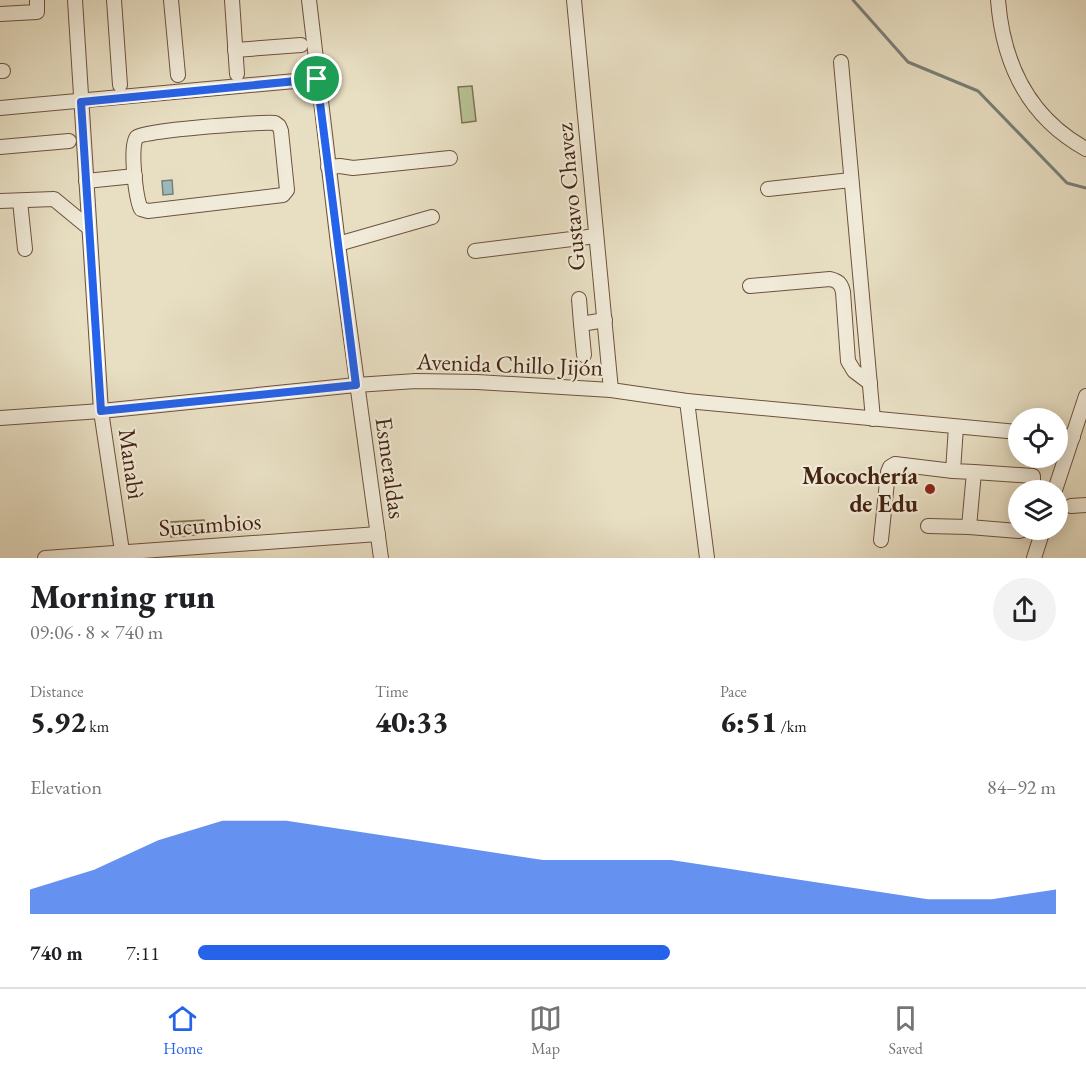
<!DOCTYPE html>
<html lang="en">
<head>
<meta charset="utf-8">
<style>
	:root { --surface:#fff; --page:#f2f2f2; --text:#202124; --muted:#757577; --line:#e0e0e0; --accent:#2563eb }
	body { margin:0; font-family:"EB Garamond",serif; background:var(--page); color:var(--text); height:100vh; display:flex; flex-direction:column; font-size:22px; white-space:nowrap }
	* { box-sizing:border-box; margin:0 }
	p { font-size:20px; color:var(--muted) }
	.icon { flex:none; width:33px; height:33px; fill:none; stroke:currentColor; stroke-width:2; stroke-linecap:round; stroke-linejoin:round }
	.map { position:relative; height:558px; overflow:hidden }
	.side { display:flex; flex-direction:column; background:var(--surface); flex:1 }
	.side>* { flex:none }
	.fabs { position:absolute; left:1008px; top:408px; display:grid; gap:12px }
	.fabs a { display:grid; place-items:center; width:60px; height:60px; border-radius:50%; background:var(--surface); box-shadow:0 3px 15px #0003; font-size:30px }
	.pin { position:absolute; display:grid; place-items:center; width:51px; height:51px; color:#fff; margin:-26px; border:3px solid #fff; border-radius:50%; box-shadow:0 2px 6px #0007 }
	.round { display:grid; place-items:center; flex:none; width:63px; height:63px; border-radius:32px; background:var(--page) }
	.summary { display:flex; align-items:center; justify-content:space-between; height:102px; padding:0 30px }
	h1 { font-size:33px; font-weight:800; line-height:45px }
	.figures { display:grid; grid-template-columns:repeat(3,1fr); gap:9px; height:102px; padding:6px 30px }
	.figures div { display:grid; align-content:center }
	.figures b { font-size:30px; font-weight:800 }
	.figures small { font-size:16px; font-weight:400 }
	.figures p { font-size:16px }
	.chart { height:168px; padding:12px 30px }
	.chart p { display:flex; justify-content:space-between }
	.chart svg { width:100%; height:108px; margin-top:6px; fill:var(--accent); opacity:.7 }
	ul { padding:0 30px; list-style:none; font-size:20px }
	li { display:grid; grid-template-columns:96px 72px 1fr; align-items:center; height:45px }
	li i { height:15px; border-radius:8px; background:var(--accent) }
	.tab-bar { display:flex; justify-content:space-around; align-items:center; height:84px; border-top:2px solid var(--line); background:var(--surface); font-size:16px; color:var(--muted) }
	.tab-bar a { display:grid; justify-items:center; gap:3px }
	.tab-bar .on { color:var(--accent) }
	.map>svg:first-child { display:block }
	.garden { fill:#b6c193; stroke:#7e7252; stroke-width:1.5 }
	.water { fill:#9bbabd; stroke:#797e79; stroke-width:1.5 }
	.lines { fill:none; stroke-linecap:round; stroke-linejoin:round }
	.stream { stroke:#797e79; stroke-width:3 }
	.minor-casing { stroke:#6e523e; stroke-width:16 }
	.minor { stroke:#f0ead8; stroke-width:14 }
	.route-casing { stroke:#fff; stroke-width:12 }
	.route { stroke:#2563eb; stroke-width:8 }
	.poi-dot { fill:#8f2418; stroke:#f0ead8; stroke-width:2 }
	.labels { text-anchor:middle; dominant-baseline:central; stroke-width:4.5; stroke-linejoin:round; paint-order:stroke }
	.street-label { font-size:24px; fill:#452312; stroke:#f0ead8 }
	.poi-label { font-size:24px; font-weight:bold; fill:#452312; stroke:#f0ead8; text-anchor:end }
</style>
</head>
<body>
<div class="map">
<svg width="1086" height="558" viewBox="0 0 1086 558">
	<rect width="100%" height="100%" fill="#e8dfc3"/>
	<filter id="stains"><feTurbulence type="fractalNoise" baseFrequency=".00333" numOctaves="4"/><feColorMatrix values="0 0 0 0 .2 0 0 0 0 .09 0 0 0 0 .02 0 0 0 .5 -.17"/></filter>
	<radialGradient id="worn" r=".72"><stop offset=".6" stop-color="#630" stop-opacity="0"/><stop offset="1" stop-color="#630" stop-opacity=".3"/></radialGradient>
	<g class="garden">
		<polygon points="472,86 476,121 462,123 458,87"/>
		<polygon points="204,520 205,534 171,537 170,522"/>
	</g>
	<polygon class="water" points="172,180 173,194 163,195 162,181"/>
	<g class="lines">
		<polyline class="stream" points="853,0 908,62 978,91 1067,183 1086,188"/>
		<g class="minor-casing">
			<g id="minor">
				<polyline points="75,0 101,411 123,558"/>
				<polyline points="114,0 120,85"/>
				<polyline points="171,0 178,75"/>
				<polyline points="232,0 237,74"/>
				<polyline points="309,0 338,244 381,558"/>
				<polyline points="574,0 611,390"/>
				<path d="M 998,0 C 1003,64 1028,117 1086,149"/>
				<polyline points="0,14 37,12 37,0"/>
				<polyline points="235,50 301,45"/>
				<polyline points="841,62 873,419"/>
				<polyline points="0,71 3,71"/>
				<polyline points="0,108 317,79"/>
				<path d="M 275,123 L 279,126 L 281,131 L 287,190 L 283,195 L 148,211 L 141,209 C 136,199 129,144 137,137 C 145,130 259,122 275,123 Z"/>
				<polyline points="0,147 69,141"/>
				<polyline points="328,167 340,166 353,168 450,158"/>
				<polyline points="86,181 135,176"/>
				<polyline points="768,189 851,180"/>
				<polyline points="0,201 54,199 88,227"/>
				<polyline points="20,201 25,249"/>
				<polyline points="338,244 432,217"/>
				<polyline points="475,251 596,236"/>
				<path d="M 750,286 L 830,279 C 838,281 841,283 843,292 L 848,361 L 854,371 L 870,383"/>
				<polyline points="579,299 581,324 605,320"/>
				<polyline points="581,324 584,355"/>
				<polyline points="687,401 707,558"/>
				<polyline points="0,418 101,411 356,385 416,381 477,382 611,390 687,401 1018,432"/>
				<polyline points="956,427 953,471 974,472 969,527"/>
				<polyline points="1058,435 1073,437"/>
				<polyline points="974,472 1033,476 1033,490"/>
				<polyline points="1055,490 1086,396"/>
				<polyline points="1071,506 1086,505"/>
				<polyline points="928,526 969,527 1019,531 1023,530"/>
				<polyline points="881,540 888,472 890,467 895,464 953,471"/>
				<polyline points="45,558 378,534"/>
				<polyline points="1034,558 1043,530"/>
			</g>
		</g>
		<use href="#minor" class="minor"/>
	</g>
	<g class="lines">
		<g class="route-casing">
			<polygon id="route" points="317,79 356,385 101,411 81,102"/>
		</g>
		<use href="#route" class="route"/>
	</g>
	<circle class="poi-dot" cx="930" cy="489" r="6"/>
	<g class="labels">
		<g class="street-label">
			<text transform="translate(570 197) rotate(-95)">Gustavo Chavez</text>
			<text transform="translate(510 364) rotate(2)">Avenida Chillo Jijón</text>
			<text transform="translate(132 464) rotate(82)">Manabì</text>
			<text transform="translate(391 468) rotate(82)">Esmeraldas</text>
			<text transform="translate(210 524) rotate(-4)">Sucumbios</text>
		</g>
		<g class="poi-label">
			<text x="918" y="475">Mocochería<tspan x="918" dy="28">de Edu</tspan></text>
		</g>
	</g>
	<rect width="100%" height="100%" filter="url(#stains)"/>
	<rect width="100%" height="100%" fill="url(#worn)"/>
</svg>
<div class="fabs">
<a><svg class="icon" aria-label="locate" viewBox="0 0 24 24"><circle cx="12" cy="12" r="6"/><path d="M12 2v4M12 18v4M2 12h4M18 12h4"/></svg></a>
<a><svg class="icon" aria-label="layers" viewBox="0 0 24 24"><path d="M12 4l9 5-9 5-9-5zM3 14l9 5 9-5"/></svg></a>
</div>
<div class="pin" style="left:317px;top:79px;background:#1e9e55"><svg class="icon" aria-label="arrive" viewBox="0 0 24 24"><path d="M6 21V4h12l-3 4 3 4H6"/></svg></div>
</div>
<section class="side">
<div class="summary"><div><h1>Morning run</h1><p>09:06 · 8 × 740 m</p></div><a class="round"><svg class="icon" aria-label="share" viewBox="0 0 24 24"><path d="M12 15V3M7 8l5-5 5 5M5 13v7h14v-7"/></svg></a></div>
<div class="figures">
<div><p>Distance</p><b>5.92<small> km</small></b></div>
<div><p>Time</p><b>40:33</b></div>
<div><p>Pace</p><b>6:51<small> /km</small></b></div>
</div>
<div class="chart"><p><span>Elevation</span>84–92 m</p>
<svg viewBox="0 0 160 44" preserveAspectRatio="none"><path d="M0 44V34L10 26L20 14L30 6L40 6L50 10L60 14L70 18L80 22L90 22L100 22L110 26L120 30L130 34L140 38L150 38L160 34V44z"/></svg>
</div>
<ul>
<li><b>740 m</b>7:11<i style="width:55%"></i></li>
</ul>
</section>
<nav class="tab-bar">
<a class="on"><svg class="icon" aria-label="home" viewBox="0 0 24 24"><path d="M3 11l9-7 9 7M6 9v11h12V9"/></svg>Home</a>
<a><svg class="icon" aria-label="map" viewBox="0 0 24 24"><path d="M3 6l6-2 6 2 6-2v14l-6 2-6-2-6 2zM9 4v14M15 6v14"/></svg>Map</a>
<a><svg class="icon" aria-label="saved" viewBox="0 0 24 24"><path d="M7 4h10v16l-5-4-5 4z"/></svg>Saved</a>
</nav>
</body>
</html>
